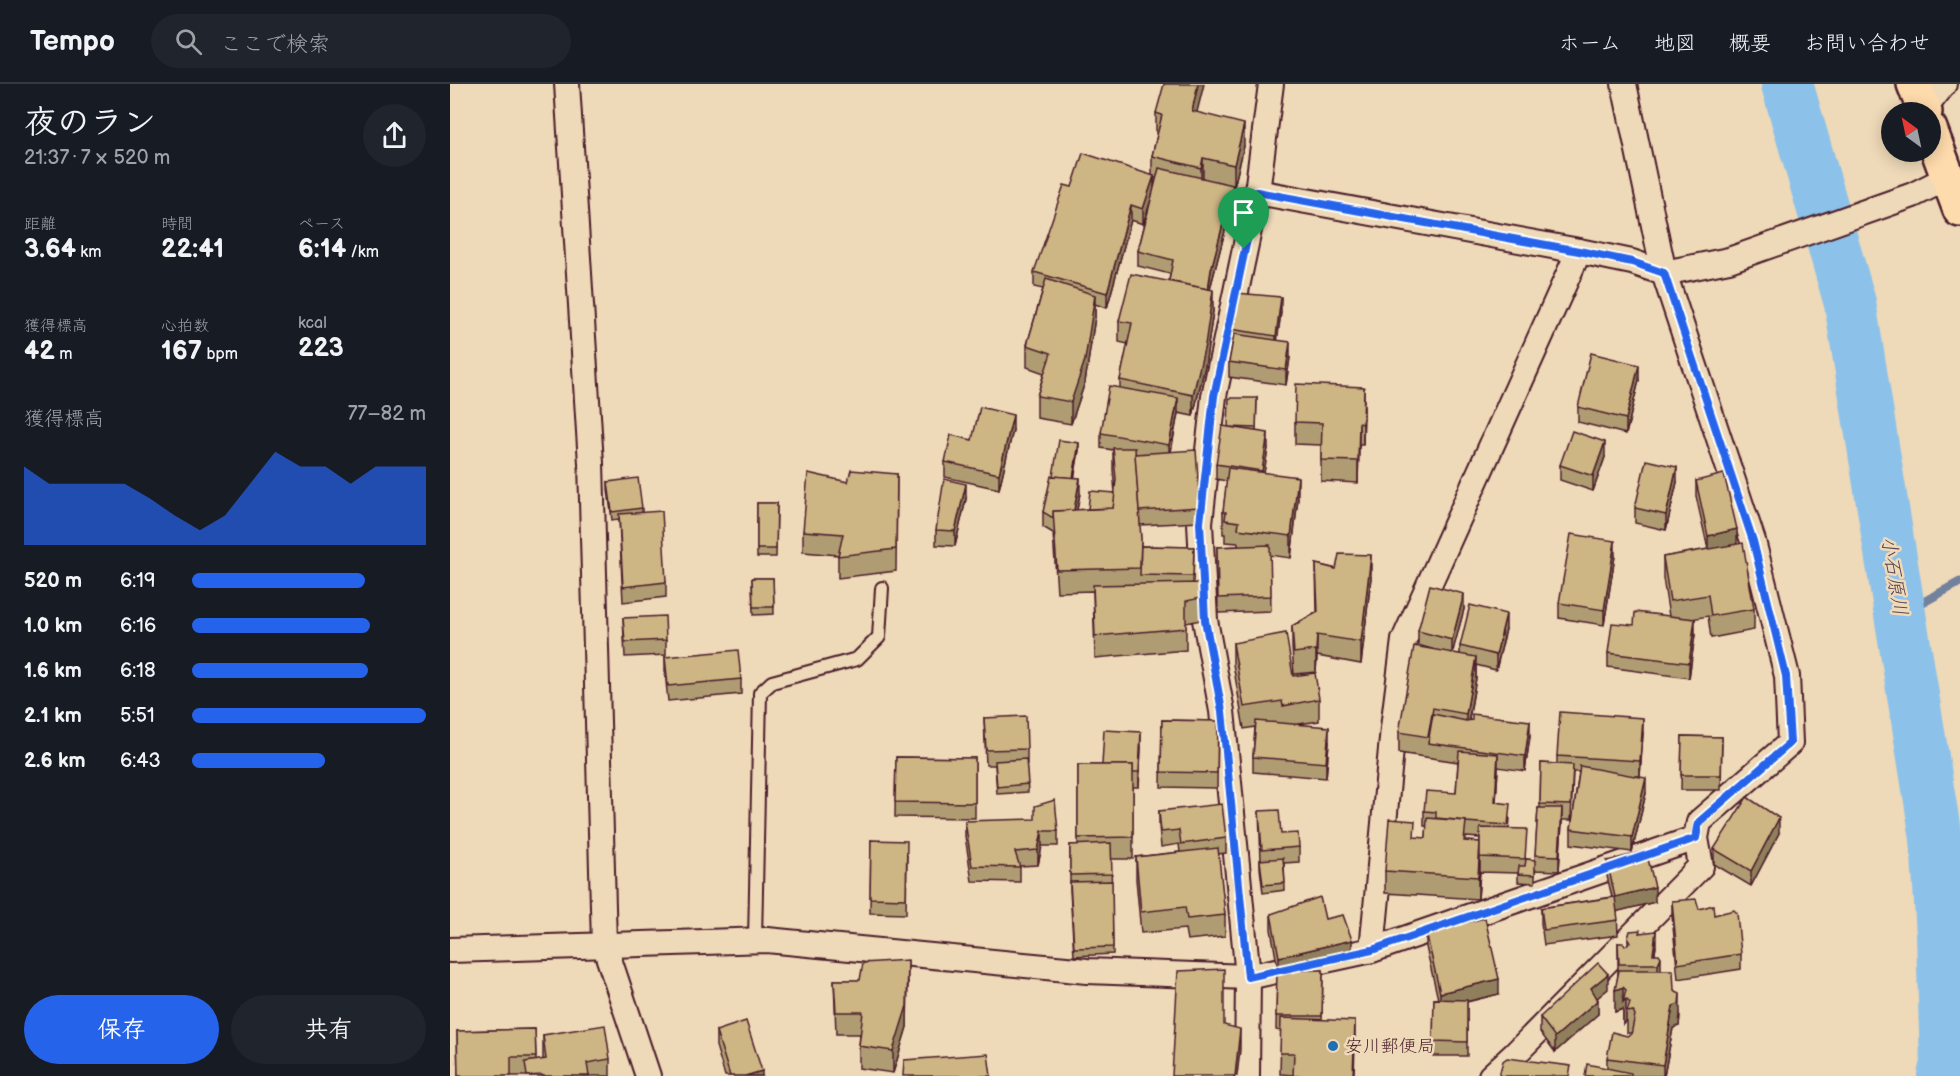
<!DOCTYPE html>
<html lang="ja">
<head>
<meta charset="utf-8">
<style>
	:root { --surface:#171b24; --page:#20242c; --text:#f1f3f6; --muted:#9ea1a6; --line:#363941; --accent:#2563eb }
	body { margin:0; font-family:"Balsamiq Sans","Klee One",sans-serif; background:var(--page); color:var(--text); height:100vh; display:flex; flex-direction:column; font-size:22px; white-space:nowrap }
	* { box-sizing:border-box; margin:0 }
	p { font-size:20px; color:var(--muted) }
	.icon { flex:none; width:33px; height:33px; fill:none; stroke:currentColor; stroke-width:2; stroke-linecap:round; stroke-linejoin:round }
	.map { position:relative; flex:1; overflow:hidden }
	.drawer { display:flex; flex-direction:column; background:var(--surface); width:450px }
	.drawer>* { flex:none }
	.needle { width:39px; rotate:327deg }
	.fabs { position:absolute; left:1431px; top:18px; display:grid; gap:12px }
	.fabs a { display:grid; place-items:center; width:60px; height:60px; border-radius:50%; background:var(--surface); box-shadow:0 3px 15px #0003; font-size:30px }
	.pin { position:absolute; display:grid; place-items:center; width:51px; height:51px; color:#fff; margin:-62px -26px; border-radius:50% 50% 50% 0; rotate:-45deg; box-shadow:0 0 6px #0007 }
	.pin .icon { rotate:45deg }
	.round { display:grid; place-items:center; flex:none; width:63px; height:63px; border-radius:32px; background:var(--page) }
	.head { display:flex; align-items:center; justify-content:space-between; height:102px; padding:0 24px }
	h1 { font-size:33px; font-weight:800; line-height:45px }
	.stats { display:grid; grid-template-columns:repeat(3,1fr); gap:9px; height:102px; padding:6px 24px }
	.stats div { display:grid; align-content:center }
	.stats b { font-size:26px; font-weight:800 }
	.stats small { font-size:16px; font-weight:400 }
	.stats p { font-size:16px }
	.chart { height:168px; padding:12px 24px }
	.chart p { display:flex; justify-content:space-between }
	.chart svg { width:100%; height:108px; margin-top:6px; fill:var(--accent); opacity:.7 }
	.cta { display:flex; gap:12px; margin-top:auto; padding:12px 24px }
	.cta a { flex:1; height:69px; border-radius:36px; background:var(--accent); color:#fff; font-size:24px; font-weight:800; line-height:69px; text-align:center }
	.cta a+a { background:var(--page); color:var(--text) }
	ul { padding:0 24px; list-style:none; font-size:20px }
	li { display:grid; grid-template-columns:96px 72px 1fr; align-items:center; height:45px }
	li i { height:15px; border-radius:8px; background:var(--accent) }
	header { display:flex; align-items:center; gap:36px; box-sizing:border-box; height:84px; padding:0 30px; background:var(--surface); border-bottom:2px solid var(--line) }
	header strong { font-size:28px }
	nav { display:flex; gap:33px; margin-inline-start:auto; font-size:21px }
	.search { width:420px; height:54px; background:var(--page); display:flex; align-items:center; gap:15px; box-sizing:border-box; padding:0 21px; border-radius:33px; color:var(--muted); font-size:22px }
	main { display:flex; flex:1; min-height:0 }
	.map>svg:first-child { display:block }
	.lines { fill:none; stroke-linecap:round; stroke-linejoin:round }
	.stream { stroke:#72819e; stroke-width:9 }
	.river { stroke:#8cc2ea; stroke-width:52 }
	.service-casing { stroke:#4a1f2b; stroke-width:16 }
	.minor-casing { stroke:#4a1f2b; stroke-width:28 }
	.trunk-casing { stroke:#4a1f2b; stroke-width:38 }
	.service { stroke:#eed9b8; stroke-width:12 }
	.minor { stroke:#eed9b8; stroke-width:24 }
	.trunk { stroke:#fedbac; stroke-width:33 }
	.wall { fill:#b09c72; stroke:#4a1f2b; stroke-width:1.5; fill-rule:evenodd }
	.shaded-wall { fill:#907f5c; stroke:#4a1f2b; stroke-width:1.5 }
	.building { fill:#cdb584; stroke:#4a1f2b; stroke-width:1.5 }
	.route-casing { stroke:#fff; stroke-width:12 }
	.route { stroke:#2563eb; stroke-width:8 }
	.poi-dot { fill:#1f6fb2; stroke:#eed9b8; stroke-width:2 }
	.labels { text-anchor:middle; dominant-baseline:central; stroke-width:5; stroke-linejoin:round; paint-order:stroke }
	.poi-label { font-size:18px; fill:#4a1f2b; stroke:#eed9b8; text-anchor:start }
	.water-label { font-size:20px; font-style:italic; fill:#574051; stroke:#eed9b8 }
</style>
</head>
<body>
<header>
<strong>Tempo</strong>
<div class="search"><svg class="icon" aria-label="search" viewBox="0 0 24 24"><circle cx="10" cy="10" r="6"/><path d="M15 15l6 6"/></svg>ここで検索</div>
<nav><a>ホーム</a><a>地図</a><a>概要</a><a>お問い合わせ</a></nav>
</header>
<main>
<section class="drawer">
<div class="head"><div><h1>夜のラン</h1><p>21:37 · 7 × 520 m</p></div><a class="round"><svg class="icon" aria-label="share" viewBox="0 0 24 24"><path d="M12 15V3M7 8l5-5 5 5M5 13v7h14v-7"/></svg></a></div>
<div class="stats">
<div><p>距離</p><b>3.64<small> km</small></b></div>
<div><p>時間</p><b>22:41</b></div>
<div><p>ペース</p><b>6:14<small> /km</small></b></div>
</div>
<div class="stats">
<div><p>獲得標高</p><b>42<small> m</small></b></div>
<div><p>心拍数</p><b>167<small> bpm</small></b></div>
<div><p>kcal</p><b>223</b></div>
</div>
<div class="chart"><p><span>獲得標高</span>77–82 m</p>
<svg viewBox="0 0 160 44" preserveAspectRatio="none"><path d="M0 44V12L10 19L20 19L30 19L40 19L50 25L60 32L70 38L80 32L90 19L100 6L110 12L120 12L130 19L140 12L150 12L160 12V44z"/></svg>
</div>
<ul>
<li><b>520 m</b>6:19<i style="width:74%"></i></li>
<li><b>1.0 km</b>6:16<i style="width:76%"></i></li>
<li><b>1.6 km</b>6:18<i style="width:75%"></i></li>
<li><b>2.1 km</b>5:51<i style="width:100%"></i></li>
<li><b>2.6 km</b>6:43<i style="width:57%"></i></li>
</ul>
<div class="cta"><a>保存</a><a>共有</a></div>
</section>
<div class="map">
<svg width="1510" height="992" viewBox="0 0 1510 992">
	<rect width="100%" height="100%" fill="#eed9b8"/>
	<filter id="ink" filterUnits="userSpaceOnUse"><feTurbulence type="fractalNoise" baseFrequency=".0167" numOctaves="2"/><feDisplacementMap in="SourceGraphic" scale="12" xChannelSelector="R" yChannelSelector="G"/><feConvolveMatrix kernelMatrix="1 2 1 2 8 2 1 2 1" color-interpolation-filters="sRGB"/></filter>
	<g filter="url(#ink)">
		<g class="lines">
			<polyline class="stream" points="1450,531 1510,498"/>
			<polyline class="river" points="1337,0 1400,219 1486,754 1492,851 1496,980 1493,992"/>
			<g class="service-casing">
				<polyline id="service" points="305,856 310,609 322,598 407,575 429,553 432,504"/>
			</g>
			<g class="minor-casing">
				<g id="minor">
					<polyline points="117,0 141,379 154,860 198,992"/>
					<polyline points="1474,25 1494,0"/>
					<polyline points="807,108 1129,167 1182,178 1214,189 1279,176 1463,111 1497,94"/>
					<polyline points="0,866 317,856 637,887 798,893 922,866 1246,754"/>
					<polyline points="922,866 943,644 954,556 1129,167"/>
					<polyline points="797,992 798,893 772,627 755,536 750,439 764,312 807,108 821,0"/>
					<polyline points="1041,992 1065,970 1251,782 1246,754 1249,738 1340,659 1337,592 1303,457 1214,189 1174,0"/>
				</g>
			</g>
			<g class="trunk-casing">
				<g id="trunk">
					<polyline points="1464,0 1475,28"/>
					<polyline points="1480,45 1510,126"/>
				</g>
			</g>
			<use href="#service" class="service"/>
			<use href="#minor" class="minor"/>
			<use href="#trunk" class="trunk"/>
		</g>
		<g class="wall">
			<path d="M 747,28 L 794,62 L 784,103 L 783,103 L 783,116 L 761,201 L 760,205 L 763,227 L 755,282 L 743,332 L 728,329 L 721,368 L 750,423 L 750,438 L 690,441 L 691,462 L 744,463 L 743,499 L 751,514 L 751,536 L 736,539 L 736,566 L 645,574 L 643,507 L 607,508 L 603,449 L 593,443 L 593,428 L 603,392 L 629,366 L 624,394 L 630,409 L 627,426 L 638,425 L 665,409 L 663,386 L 663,366 L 651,364 L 651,349 L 670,304 L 670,296 L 678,260 L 669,258 L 669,237 L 719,197 L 720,190 L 688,182 L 688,167 L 701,115 L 693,140 L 681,136 L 657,224 L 645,220 L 645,233 L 635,298 L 621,340 L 587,334 L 587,312 L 594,289 L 577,283 L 577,261 L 593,205 L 584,203 L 584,188 L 622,103 L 702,91 L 702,72 L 707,51 L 706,50 L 706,29 ZM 704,94 L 707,94 L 704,105 Z"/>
			<polygon points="831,228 827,256 840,273 836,301 779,293 779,278 782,260 780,259 780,245"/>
			<polygon points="1189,296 1176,350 1128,338 1128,323"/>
			<polygon points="807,314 806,347 818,364 814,388 848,414 841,474 820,471 821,527 768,529 767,463 788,462 788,459 775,458 775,450 773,450 773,428 777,397 766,395 766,380 778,343"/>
			<polygon points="914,324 913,361 909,361 908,399 871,397 871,361 845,360 845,338"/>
			<polygon points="563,346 549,405 495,393 495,378 522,356"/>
			<polygon points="1155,373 1143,407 1110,396 1110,381"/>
			<polygon points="447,390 446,487 388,494 388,471 353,468 353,447 398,398"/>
			<polygon points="1246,397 1287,460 1279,462 1304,525 1304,546 1261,554 1258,532 1241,535 1245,550 1239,594 1158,583 1158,569 1219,532 1213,494 1213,473 1258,465 1246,412"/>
			<polygon points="158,398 192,424 192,428 216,498 216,513 173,518 169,435 162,436 158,406"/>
			<polygon points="1227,398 1216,446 1185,439 1185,424"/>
			<polygon points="516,415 505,462 486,461 486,446"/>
			<polygon points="307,419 327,419 326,473 307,473"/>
			<polygon points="1165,472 1154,541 1109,534 1109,519"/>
			<polygon points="866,480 921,493 911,580 867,572 866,588 844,590 842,564 842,542 867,528"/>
			<polygon points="302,494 323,494 324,530 303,531"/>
			<path d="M 1014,525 L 1002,569 L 1010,570 L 1010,562 L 1056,545 L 1046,586 L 1026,581 L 1026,594 L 1019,636 L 1080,652 L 1075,687 L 1048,683 L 1046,718 L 1060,735 L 1059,745 L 1076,775 L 1085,776 L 1088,724 L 1090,724 L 1091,679 L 1107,680 L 1107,672 L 1193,649 L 1190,692 L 1186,692 L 1196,709 L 1182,768 L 1121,760 L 1121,745 L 1129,688 L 1123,688 L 1121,736 L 1112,736 L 1109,787 L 1085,786 L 1085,785 L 1085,799 L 1068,798 L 1068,789 L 1030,788 L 1030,786 L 1028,815 L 935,809 L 935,787 L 965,754 L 976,754 L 977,742 L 974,742 L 974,727 L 1006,709 L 1008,678 L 949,669 L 949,648 L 982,565 L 968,561 L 968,547 ZM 1016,753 L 1030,754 L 1030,758 L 1016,757 Z"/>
			<polygon points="173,534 216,556 216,571 175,573"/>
			<polygon points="783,559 843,592 869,615 869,637 849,640 879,658 876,694 803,688 803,673 805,643 794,645 783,580"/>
			<polygon points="215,573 291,595 291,610 218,617 215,588"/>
			<polygon points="534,634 577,665 577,680 576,680 578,708 547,710 545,681 536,681"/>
			<polygon points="712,636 768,637 767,704 711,703"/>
			<polygon points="1232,652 1272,653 1271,706 1231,706"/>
			<polygon points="691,663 689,703 683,703 683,775 661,775 663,870 624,872 620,806 620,761 628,761 628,681 652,681"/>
			<polygon points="446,673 525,674 525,734 445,733"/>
			<polygon points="709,727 776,754 776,769 768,770 775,831 775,852 737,856 735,845 691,849 686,795 686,773 730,768 729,760 711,763 709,742"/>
			<polygon points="809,727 831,750 849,763 849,778 834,779 835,806 813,809 810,784 810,776 811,776"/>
			<polygon points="515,737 608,747 608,762 592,762 588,781 570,782 570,798 522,797 515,752"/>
			<polygon points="1329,749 1301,802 1264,780 1264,765"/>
			<polygon points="421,756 457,771 456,830 420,829"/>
			<polygon points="1157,777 1205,818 1167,827 1168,851 1094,861 1091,839 1091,824 1162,813 1157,792"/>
			<polygon points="1222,817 1249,825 1264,831 1291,870 1291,885 1228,895 1222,832"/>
			<polygon points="821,830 875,835 902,871 836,886 873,886 872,936 905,959 843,991 830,990 831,947 826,946 827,886 828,886 821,845"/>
			<polygon points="976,848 1049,910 1017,918 1017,972 983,972 984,915 988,915 976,863"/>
			<polygon points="1190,849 1206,862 1205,870 1211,886 1224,906 1230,930 1229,942 1223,944 1214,992 1135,992 1157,984 1157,974 1177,952 1181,951 1182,949 1177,949 1177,938 1176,937 1173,940 1173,925 1165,928 1168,888 1168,859 1175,862 1178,860 1178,854"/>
			<polygon points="384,896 458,897 457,943 443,989 409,984 409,962 410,950 386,950"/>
			<polygon points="1158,905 1147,914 1148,930 1105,968 1090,948 1090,933"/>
			<polygon points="85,945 86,977 93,976 93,951 160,975 160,992 8,992 7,947"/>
			<polygon points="266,947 312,992 275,992 266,962"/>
		</g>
		<g class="shaded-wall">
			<polygon points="748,0 754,0 742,48 742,27"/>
			<polygon points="794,40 794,62 784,103 784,81"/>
			<polygon points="753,74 753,95 751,105 751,84"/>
			<polygon points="704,92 704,107 693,140 693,125"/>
			<polygon points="783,101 783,116 761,201 758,224 758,209 761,186"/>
			<polygon points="681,121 681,136 657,224 657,209"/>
			<polygon points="763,206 763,227 755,282 743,332 743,311"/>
			<polygon points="645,211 645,233 635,298 621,340 621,318"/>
			<polygon points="831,213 831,228 826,267 826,252"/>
			<polygon points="840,258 840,273 836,301 836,286"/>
			<polygon points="1189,281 1189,296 1176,350 1176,335"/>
			<polygon points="914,303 914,324 913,361 913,340"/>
			<polygon points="728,314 728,329 719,376 719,361"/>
			<polygon points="563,331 563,346 549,405 549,390"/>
			<polygon points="909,339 909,361 908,399 908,377"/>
			<polygon points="818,349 818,364 812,402 812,387"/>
			<polygon points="1155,358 1155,373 1143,407 1143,392"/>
			<polygon points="629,359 629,366 622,409 622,402"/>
			<polygon points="1227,383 1227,398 1216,446 1216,431"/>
			<polygon points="848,393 848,414 841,474 841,452"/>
			<polygon points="630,394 630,409 623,448 623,433"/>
			<polygon points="516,400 516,415 505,462 505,447"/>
			<polygon points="1287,445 1287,460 1258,467 1258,452"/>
			<polygon points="1165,457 1165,472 1154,541 1154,526"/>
			<polygon points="921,471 921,493 911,580 911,558"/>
			<polygon points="1014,510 1014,525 1002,571 1002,556"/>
			<polygon points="1056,530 1056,545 1046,586 1046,571"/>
			<polygon points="1245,535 1245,550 1239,594 1239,579"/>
			<polygon points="867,551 867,572 866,588 866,566"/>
			<polygon points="1026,573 1026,594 1016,651 1016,630"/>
			<polygon points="1193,634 1193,649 1190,692 1190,677"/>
			<polygon points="1080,637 1080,652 1075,687 1075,672"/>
			<polygon points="879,643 879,658 876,694 876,679"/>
			<polygon points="691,648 691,663 689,703 689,688"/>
			<polygon points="1048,670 1048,685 1045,733 1045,718"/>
			<polygon points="1196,694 1196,709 1182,768 1182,753"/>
			<polygon points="1112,724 1112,739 1109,787 1109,772"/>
			<polygon points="1329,734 1329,749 1301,802 1301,787"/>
			<polygon points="592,747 592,762 588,781 588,766"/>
			<polygon points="1030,758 1030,786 1028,815 1028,793"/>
			<polygon points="1205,803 1205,818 1165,828 1165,813"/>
			<polygon points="1206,847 1206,862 1203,880 1203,870"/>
			<polygon points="902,856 902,871 829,887 829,873"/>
			<polygon points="1211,873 1211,888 1208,894 1208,880"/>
			<polygon points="458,876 457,943 443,989 443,967"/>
			<polygon points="1158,890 1158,905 1141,919 1141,904"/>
			<polygon points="1049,895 1049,910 990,924 990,909"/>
			<polygon points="1173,903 1173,917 1176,915 1176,937 1173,940 1173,925 1165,928 1165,906"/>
			<polygon points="1230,909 1230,930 1229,942 1223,944 1214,992 1213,992 1213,981 1223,922"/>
			<polygon points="1148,916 1148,930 1105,968 1105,953"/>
			<polygon points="905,937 905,959 904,992 903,992"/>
			<polygon points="790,945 790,966 787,992 785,992"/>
			<polygon points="312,987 312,992 295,992"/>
		</g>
		<g class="building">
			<polygon points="714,0 748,0 742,27 794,40 784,81 753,74 751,84 702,72 712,31 706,29"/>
			<polygon points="633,69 704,92 693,125 681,121 657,209 584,188 614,101 622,103"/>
			<polygon points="709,84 783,101 761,186 758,205 719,197 723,176 688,167"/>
			<polygon points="681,190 763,206 755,261 743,311 670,296 682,239 669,237"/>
			<polygon points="596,195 645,211 635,276 621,318 587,312 601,269 577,261"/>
			<polygon points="786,209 831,213 826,252 780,245"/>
			<polygon points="784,250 840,258 836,286 779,278"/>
			<polygon points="1141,269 1189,281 1176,335 1128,323"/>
			<polygon points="846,300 914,303 913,340 909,339 908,377 871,376 872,339 845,338"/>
			<polygon points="659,302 728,314 719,361 651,349"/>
			<polygon points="779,314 807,314 806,344 778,343"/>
			<polygon points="530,323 563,331 549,390 495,378 501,351 522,356"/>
			<polygon points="772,342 818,349 812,387 766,380"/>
			<polygon points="1122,347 1155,358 1143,392 1110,381"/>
			<polygon points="609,356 629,359 623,394 603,392"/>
			<polygon points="663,364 685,364 691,455 690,484 607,486 603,427 663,424 666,395"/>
			<polygon points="746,366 750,423 689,427 685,370"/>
			<polygon points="1196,376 1227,383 1216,431 1185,424"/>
			<polygon points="778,384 848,393 841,452 788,445 789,438 775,436 776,428 773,428"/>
			<polygon points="401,386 447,390 446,465 388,472 393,450 353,447 358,389 398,398"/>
			<polygon points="1274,390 1287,445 1258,452 1246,397"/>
			<polygon points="601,392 630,394 624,426 603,427 603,434 593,428"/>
			<polygon points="188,394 192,424 162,428 158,398"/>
			<polygon points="494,395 516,400 505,447 486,446"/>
			<polygon points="640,407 665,409 663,424 638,425"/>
			<polygon points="307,419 327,419 326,465 307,465"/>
			<polygon points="212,427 216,498 173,503 169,430"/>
			<polygon points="1121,450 1165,457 1154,526 1109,519"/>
			<polygon points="1293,459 1304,525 1261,532 1258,511 1220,517 1213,473"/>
			<polygon points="820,461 821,512 768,514 767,463"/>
			<polygon points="691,462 744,463 743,492 690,491"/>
			<polygon points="889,470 921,471 911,558 867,551 866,566 844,569 842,542 868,528 866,480 886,485"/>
			<polygon points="302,494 323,494 324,523 303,523"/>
			<polygon points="749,499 751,514 736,517 736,544 645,552 643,501"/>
			<polygon points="980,501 1014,510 1002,556 968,547"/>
			<polygon points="1020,521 1056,530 1046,571 1010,562"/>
			<polygon points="1185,528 1245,535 1239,579 1158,569 1162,539 1184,541"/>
			<polygon points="215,532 216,556 175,558 173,534"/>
			<polygon points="836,549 843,592 865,589 869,615 833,622 832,617 794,623 783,559"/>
			<polygon points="964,562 1026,573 1016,630 983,624 978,653 949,648"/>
			<polygon points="288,566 291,595 218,602 215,573"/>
			<polygon points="1110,628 1193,634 1190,677 1107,672"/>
			<polygon points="983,630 1016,637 1022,636 1022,630 1080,637 1075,672 978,659"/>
			<polygon points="576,632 577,665 536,666 534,634"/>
			<polygon points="712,636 768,637 767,689 711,688"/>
			<polygon points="806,637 879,643 876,679 803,673"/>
			<polygon points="654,646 691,648 689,688 683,688 683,681 652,681"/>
			<polygon points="1232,652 1272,653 1271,691 1231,691"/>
			<polygon points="1009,667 1048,670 1045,718 1060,720 1058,741 1016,738 1016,737 986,734 986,728 974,727 976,707 1006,709"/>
			<polygon points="446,673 525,674 525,719 445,718"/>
			<polygon points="576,675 578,700 547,703 545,677"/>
			<polygon points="1091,679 1123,681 1121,721 1090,720"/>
			<polygon points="628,681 683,681 683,753 628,754"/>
			<polygon points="1130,682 1196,694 1182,753 1121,745"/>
			<polygon points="1297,713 1329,734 1301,787 1264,765"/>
			<polygon points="605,716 608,747 592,747 588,766 565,768 570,783 522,782 515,737 585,735 585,722"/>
			<polygon points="772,720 776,754 731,760 729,746 711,748 709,727"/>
			<polygon points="1088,724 1112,724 1109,772 1085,771"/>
			<polygon points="829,726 831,750 848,749 849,763 812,766 809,727"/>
			<polygon points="977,734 1016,737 1014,757 1030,758 1028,793 935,787 939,735 965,737 964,753 976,754"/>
			<polygon points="1030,744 1077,745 1075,775 1030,773"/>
			<polygon points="421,756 457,757 456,815 420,814"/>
			<polygon points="661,759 662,790 620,791 620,761"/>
			<polygon points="768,764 775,831 737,835 735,823 691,828 686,773"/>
			<polygon points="1196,767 1205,803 1165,813 1157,777"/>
			<polygon points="833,774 835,799 813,801 810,776"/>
			<polygon points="1076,775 1085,776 1085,791 1068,790 1069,782 1075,782"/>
			<polygon points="662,797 663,863 624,864 620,798"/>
			<polygon points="870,813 875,835 893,831 902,856 829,873 821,830"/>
			<polygon points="1165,813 1168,836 1094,846 1091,824"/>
			<polygon points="1246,815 1249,825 1263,821 1264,831 1284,826 1287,829 1291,870 1228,880 1222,817"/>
			<polygon points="1035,834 1049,895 990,909 976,848"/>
			<polygon points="1190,846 1189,849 1206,847 1203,870 1209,870 1211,873 1208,880 1169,880 1168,859 1173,859 1175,862 1180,858 1178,854 1180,847"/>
			<polygon points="458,876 457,922 443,967 409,962 413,928 386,928 384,896 410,896 413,879"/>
			<polygon points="1148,879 1158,890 1141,904 1148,916 1105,953 1090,933"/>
			<polygon points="774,885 774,941 790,945 785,992 722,992 728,887"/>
			<polygon points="827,886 873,886 872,932 826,932"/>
			<polygon points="1169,886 1223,886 1224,906 1230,909 1229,920 1223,922 1213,981 1157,974 1162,948 1177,952 1181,951 1185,931 1183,927 1177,928 1180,919 1176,915 1173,918 1176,906 1173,903 1165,906"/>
			<polygon points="984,915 1017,916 1017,958 983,957"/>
			<polygon points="831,934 905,937 903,992 843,992 844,969 830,969"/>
			<polygon points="296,937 312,987 295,992 280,992 266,947"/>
			<polygon points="155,941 160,975 137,979 139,992 92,992 92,991 77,992 75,978 96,975 93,951"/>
			<polygon points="85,945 86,973 61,973 61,992 8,992 7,947"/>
			<polygon points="538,970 541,992 453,992 454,976"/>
			<polygon points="1057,974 1121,982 1119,992 1049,992 1053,977"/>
			<polygon points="1137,980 1181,989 1181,992 1135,992"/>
		</g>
	</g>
	<g class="lines" filter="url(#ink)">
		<g class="route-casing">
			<polygon id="route" points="807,108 1129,167 1182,178 1214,189 1303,457 1336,592 1340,659 1249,738 1246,754 922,866 798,893 772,627 755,536 750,439 764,312"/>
		</g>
		<use href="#route" class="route"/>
	</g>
	<circle class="poi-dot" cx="883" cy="962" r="6"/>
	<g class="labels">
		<g class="poi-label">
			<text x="895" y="962">安川郵便局</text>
		</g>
		<g class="water-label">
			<text transform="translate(1444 492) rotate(81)">小石原川</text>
		</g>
	</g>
</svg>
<div class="fabs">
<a><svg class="needle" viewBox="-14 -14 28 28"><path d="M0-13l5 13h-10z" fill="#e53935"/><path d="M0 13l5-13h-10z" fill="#9ea1a6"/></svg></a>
</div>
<div class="pin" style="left:794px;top:165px;background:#1e9e55"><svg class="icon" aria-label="arrive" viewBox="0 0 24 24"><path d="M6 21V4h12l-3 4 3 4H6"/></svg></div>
</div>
</main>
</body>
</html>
